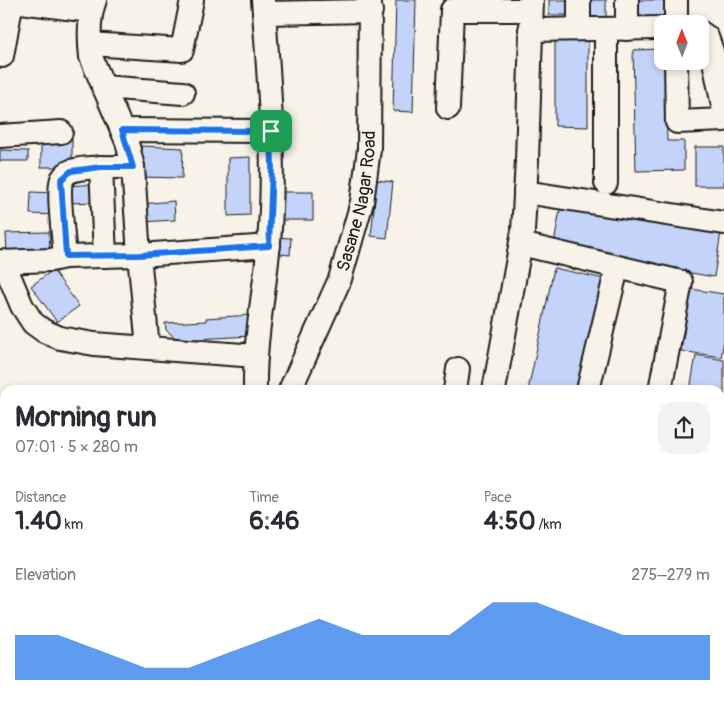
<!DOCTYPE html>
<html lang="en">
<head>
<meta charset="utf-8">
<style>
	:root { --surface:#fff; --page:#f2f2f3; --text:#2b2b33; --muted:#7c7c81; --accent:#1a73e8 }
	body { margin:0; font-family:Pangolin,sans-serif; background:var(--page); color:var(--text); height:100vh; display:flex; flex-direction:column; font-size:19px; white-space:nowrap }
	* { box-sizing:border-box; margin:0 }
	p { font-size:16px; color:var(--muted) }
	.icon { flex:none; width:28px; height:28px; fill:none; stroke:currentColor; stroke-width:2; stroke-linecap:round; stroke-linejoin:round }
	.map { position:relative; flex:1; overflow:hidden }
	.side { position:absolute; left:0px; top:385px; width:725px; height:321px; display:flex; flex-direction:column; background:var(--surface); border-radius:15px 15px 0 0; box-shadow:0 2px 8px #0003 }
	.side>* { flex:none }
	.needle { width:32px; rotate:359deg }
	.buttons { position:absolute; left:654px; top:15px; display:grid; gap:10px }
	.buttons a { display:grid; place-items:center; width:55px; height:55px; border-radius:10px; background:var(--surface); box-shadow:0 2px 8px #0003; font-size:25px }
	.pin { position:absolute; display:grid; place-items:center; width:42px; height:42px; color:#fff; margin:-21px; border-radius:10px; box-shadow:0 2px 8px #0006 }
	.round { display:grid; place-items:center; flex:none; width:52px; height:52px; border-radius:15px; background:var(--page) }
	.summary { display:flex; align-items:center; justify-content:space-between; height:85px; padding:0 15px }
	h1 { font-size:28px; font-weight:700; line-height:38px }
	.stats { display:grid; grid-template-columns:repeat(3,1fr); gap:8px; height:85px; padding:5px 15px }
	.stats div { display:grid; align-content:center }
	.stats b { font-size:25px; font-weight:700 }
	.stats small { font-size:14px; font-weight:400 }
	.stats p { font-size:14px }
	.chart { height:140px; padding:10px 15px }
	.chart p { display:flex; justify-content:space-between }
	.chart svg { width:100%; height:90px; margin-top:5px; fill:var(--accent); opacity:.7 }
	.map>svg:first-child { display:block }
	.lines { fill:none; stroke-linecap:round; stroke-linejoin:round }
	.canal { stroke:#99d9fa; stroke-width:16 }
	.building { fill:#c4d3f9; stroke:#1c1c1c }
	.minor-casing { stroke:#1c1c1c; stroke-width:26 }
	.path { stroke:#1c1c1c; stroke-width:2.5; stroke-dasharray:5 4; stroke-linecap:butt }
	.minor { stroke:#f7f3e8; stroke-width:22 }
	.route-casing { stroke:#fff; stroke-width:10 }
	.route { stroke:#1a73e8; stroke-width:6 }
	.labels { text-anchor:middle; dominant-baseline:central; stroke-width:4; stroke-linejoin:round; paint-order:stroke }
	.street-label { font-size:18px; fill:#1c1c1c; stroke:#f7f3e8 }
</style>
</head>
<body>
<div class="map">
<svg width="724" height="706" viewBox="0 0 724 706">
	<rect width="100%" height="100%" fill="#f7f3e8"/>
	<filter id="ink" filterUnits="userSpaceOnUse"><feTurbulence type="fractalNoise" baseFrequency=".02" numOctaves="2"/><feDisplacementMap in="SourceGraphic" scale="10" xChannelSelector="R" yChannelSelector="G"/><feConvolveMatrix kernelMatrix="1 2 1 2 8 2 1 2 1" color-interpolation-filters="sRGB"/></filter>
	<g filter="url(#ink)">
		<g class="lines">
			<g class="canal">
				<polyline points="0,445 5,446"/>
				<polyline points="720,550 724,550"/>
			</g>
		</g>
		<g class="building">
			<polygon points="396,0 416,0 413,112 393,111"/>
			<rect x="549" y="0" width="20" height="15"/>
			<rect x="586" y="0" width="20" height="17"/>
			<polygon points="639,0 673,0 673,23 638,22"/>
			<polygon points="555,34 588,34 588,127 555,126"/>
			<polygon points="662,49 662,61 665,61 667,141 684,141 684,170 636,171 633,50"/>
			<rect x="41" y="139" width="31" height="28"/>
			<polygon points="141,146 183,148 182,178 140,177"/>
			<rect x="695" y="147" width="29" height="39"/>
			<polygon points="0,150 28,151 28,161 0,161"/>
			<polygon points="250,157 250,215 228,216 228,158"/>
			<polygon points="377,180 393,182 387,238 371,236"/>
			<polygon points="97,184 98,202 68,203 67,186"/>
			<polygon points="31,192 57,193 56,215 30,214"/>
			<polygon points="280,192 313,192 313,220 281,220"/>
			<polygon points="174,201 175,220 141,222 140,204"/>
			<polygon points="561,204 721,232 714,277 553,249"/>
			<polygon points="49,232 50,253 7,254 6,233"/>
			<polygon points="273,237 291,238 290,255 271,253"/>
			<polygon points="554,268 604,279 581,390 528,390"/>
			<polygon points="53,270 79,306 57,322 31,286"/>
			<polygon points="691,289 724,294 724,340 721,357 681,351"/>
			<polygon points="251,315 252,336 178,340 166,330 165,323 206,321 206,318"/>
			<polygon points="696,355 724,360 724,425 720,424 720,390 690,390"/>
			<polygon points="459,701 494,701 460,706"/>
		</g>
		<g class="lines">
			<g class="minor-casing">
				<g id="minor">
					<polyline points="6,0 90,11"/>
					<path d="M 95,0 C 88,18 89,39 91,57 L 127,142 L 133,167 L 139,255 L 148,348"/>
					<polyline points="676,0 676,24"/>
					<polyline points="264,13 371,11"/>
					<polyline points="579,29 579,0"/>
					<polyline points="606,29 606,183"/>
					<polyline points="627,29 627,0"/>
					<polyline points="530,30 662,28"/>
					<polyline points="700,32 707,37 712,51 724,111"/>
					<polyline points="90,44 182,50 192,0"/>
					<polyline points="2,56 12,1"/>
					<polyline points="676,61 677,122 724,120"/>
					<polyline points="103,87 183,93"/>
					<polyline points="448,108 452,10 531,10"/>
					<polyline points="122,130 271,131"/>
					<polyline points="0,136 61,132"/>
					<polyline points="101,167 105,256"/>
					<polyline points="525,192 724,223"/>
					<polyline points="521,244 681,282 660,390"/>
					<path d="M 65,257 C 64,242 57,189 62,179 C 64,176 68,172 71,171 C 84,166 118,167 133,167"/>
					<polyline points="3,261 22,306 33,323 44,331 60,338 94,344 256,356"/>
					<polyline points="0,262 51,260 65,257 139,255 269,246"/>
					<path d="M 255,390 C 254,336 267,282 270,228 C 275,152 269,76 263,0"/>
					<path id="s1" d="M 290,390 L 340,279 L 362,202 L 369,149 L 370,0"/>
					<polyline points="455,390 458,369"/>
					<polyline points="494,390 523,231 527,160 532,0"/>
					<polyline points="588,390 617,268"/>
					<polyline points="0,507 5,506"/>
					<polyline points="720,678 724,677"/>
					<polyline points="221,706 221,701"/>
					<polyline points="588,706 607,701"/>
				</g>
			</g>
			<g class="path">
				<polyline points="0,465 5,489"/>
				<polyline points="720,566 724,566"/>
			</g>
			<use href="#minor" class="minor"/>
		</g>
	</g>
	<g class="lines" filter="url(#ink)">
		<g class="route-casing">
			<polygon id="route" points="122,130 271,131 272,167 269,246 139,255 66,256 61,180 71,171 101,167 133,167"/>
		</g>
		<use href="#route" class="route"/>
	</g>
	<g class="labels">
		<g class="street-label">
			<text stroke="none"><textPath href="#s1" startOffset="202">Sasane Nagar Road</textPath></text>
		</g>
	</g>
</svg>
<div class="buttons">
<a><svg class="needle" viewBox="-14 -14 28 28"><path d="M0-13l5 13h-10z" fill="#e53935"/><path d="M0 13l5-13h-10z" fill="#7c7c81"/></svg></a>
</div>
<div class="pin" style="left:271px;top:131px;background:#1e9e55"><svg class="icon" aria-label="arrive" viewBox="0 0 24 24"><path d="M6 21V4h12l-3 4 3 4H6"/></svg></div>
<section class="side">
<div class="summary"><div><h1>Morning run</h1><p>07:01 · 5 × 280 m</p></div><a class="round"><svg class="icon" aria-label="share" viewBox="0 0 24 24"><path d="M12 15V3M7 8l5-5 5 5M5 13v7h14v-7"/></svg></a></div>
<div class="stats">
<div><p>Distance</p><b>1.40<small> km</small></b></div>
<div><p>Time</p><b>6:46</b></div>
<div><p>Pace</p><b>4:50<small> /km</small></b></div>
</div>
<div class="chart"><p><span>Elevation</span>275–279 m</p>
<svg viewBox="0 0 160 44" preserveAspectRatio="none"><path d="M0 44V22L10 22L20 30L30 38L40 38L50 30L60 22L70 14L80 22L90 22L100 22L110 6L120 6L130 14L140 22L150 22L160 22V44z"/></svg>
</div>
</section>
</div>
</body>
</html>
